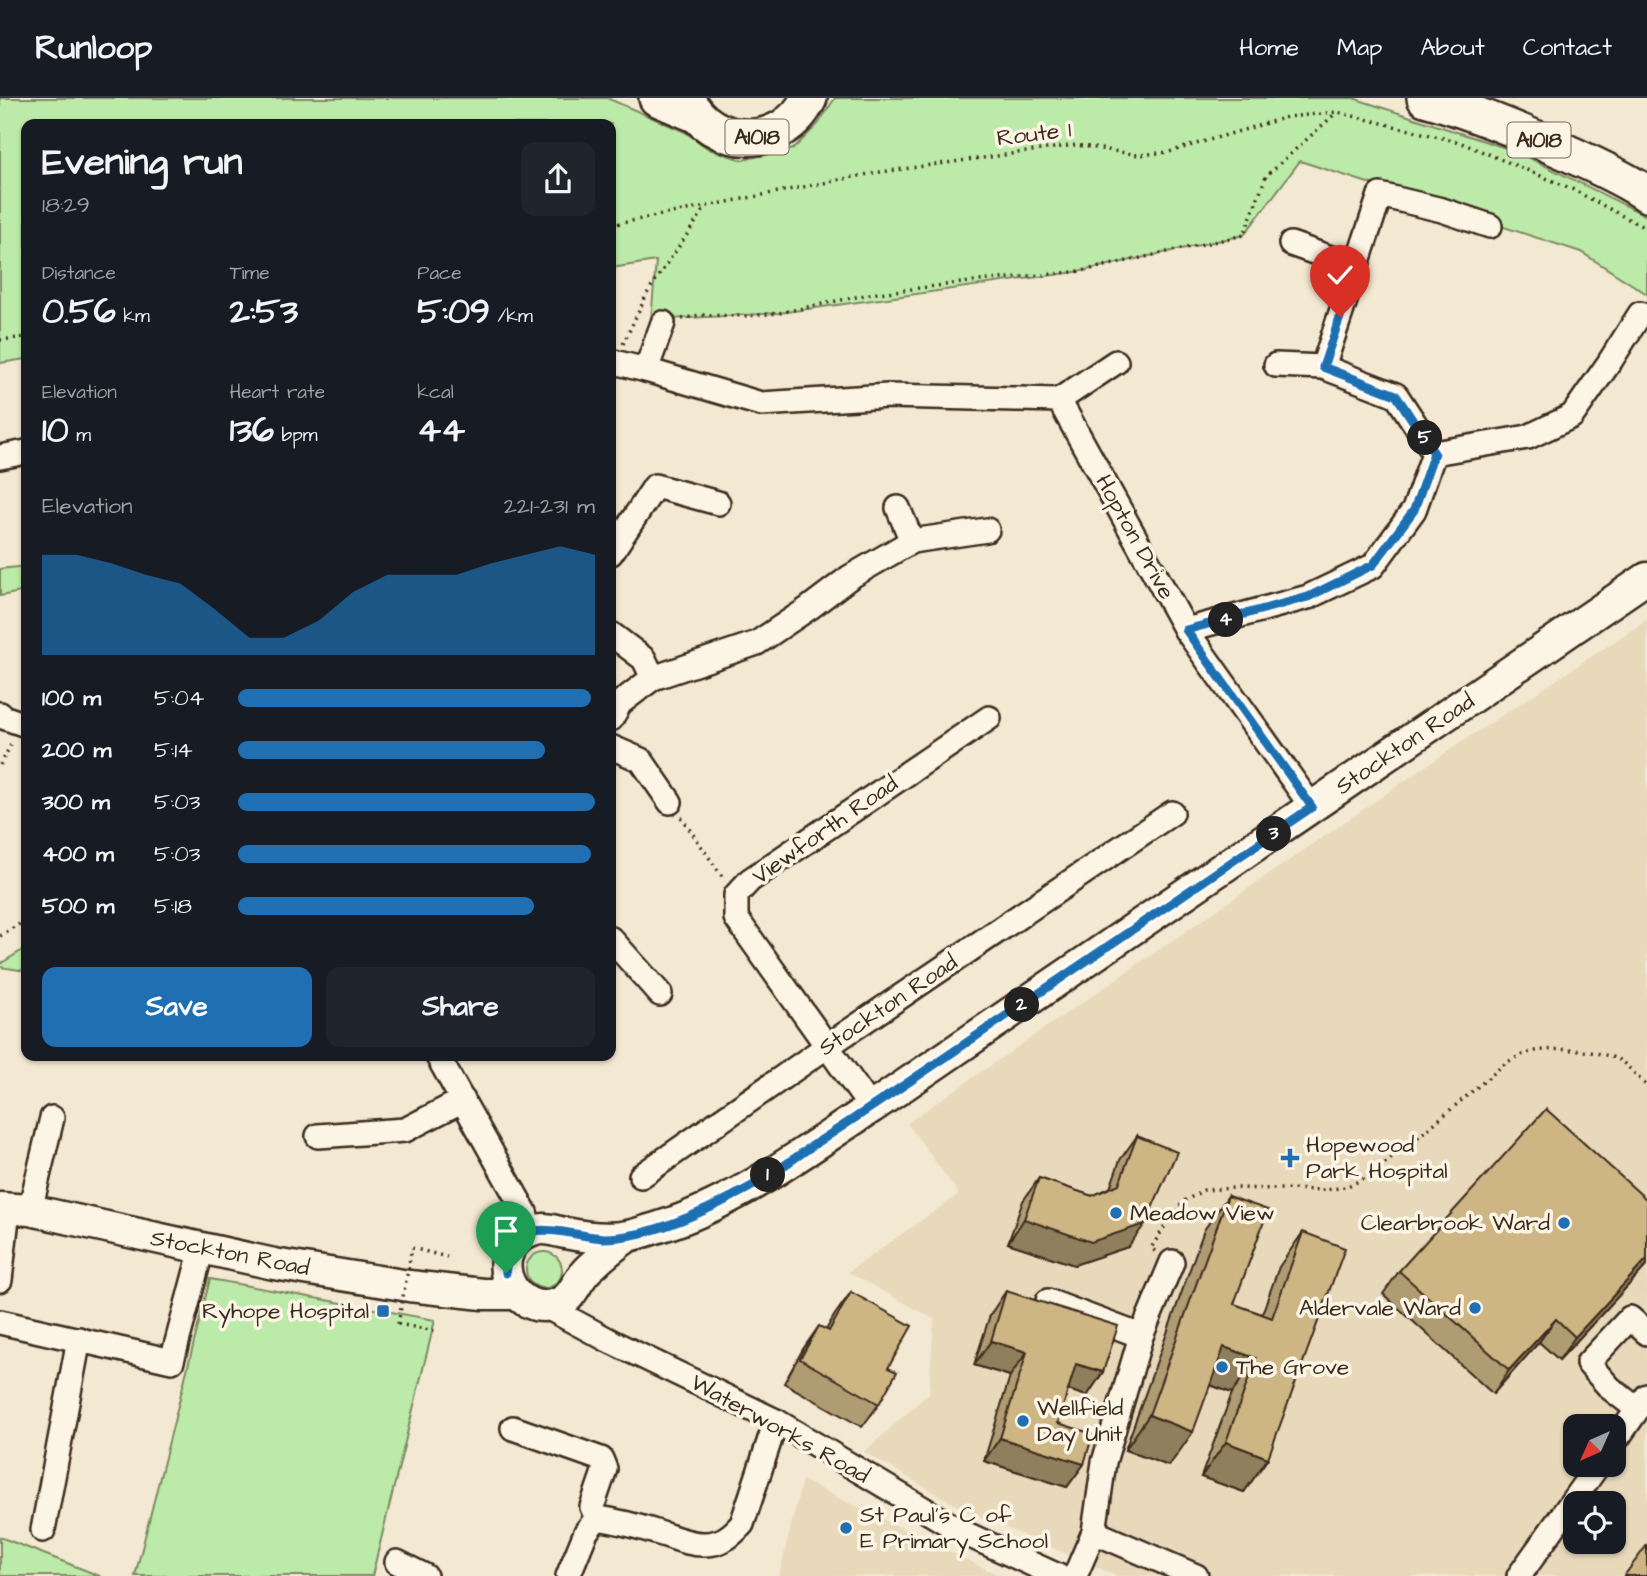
<!DOCTYPE html>
<html lang="en">
<head>
<meta charset="utf-8">
<style>
	:root { --surface:#171b24; --page:#20242c; --text:#f1f3f6; --muted:#9ea1a6; --line:#363941; --accent:#1f6fb2 }
	body { margin:0; font-family:"Architects Daughter",sans-serif; background:var(--page); color:var(--text); height:100vh; display:flex; flex-direction:column; font-size:26px; white-space:nowrap }
	* { box-sizing:border-box; margin:0 }
	p { font-size:23px; color:var(--muted) }
	.icon { flex:none; width:38px; height:38px; fill:none; stroke:currentColor; stroke-width:2; stroke-linecap:round; stroke-linejoin:round }
	.map { position:relative; flex:1; overflow:hidden }
	.drawer { position:absolute; left:21px; top:21px; width:595px; height:942px; display:flex; flex-direction:column; background:var(--surface); border-radius:14px; box-shadow:0 2px 5px #0004 }
	.drawer>* { flex:none }
	.needle { width:46px; rotate:225deg }
	.fabs { position:absolute; left:1563px; top:1316px; display:grid; gap:14px }
	.fabs a { display:grid; place-items:center; width:63px; height:63px; border-radius:14px; background:var(--surface); box-shadow:0 2px 5px #0004; font-size:35px }
	.pin { position:absolute; display:grid; place-items:center; width:60px; height:60px; color:#fff; margin:-72px -30px; border-radius:50% 50% 50% 0; rotate:-45deg; box-shadow:0 0 7px #0007 }
	.pin .icon { rotate:45deg }
	.km { position:absolute; width:35px; height:35px; margin:-18px; border-radius:50%; background:#222; color:#fff; font-size:19px; line-height:35px; text-align:center }
	.round { display:grid; place-items:center; flex:none; width:74px; height:74px; border-radius:14px; background:var(--page) }
	.overview { display:flex; align-items:center; justify-content:space-between; height:119px; padding:0 21px }
	h1 { font-size:38px; font-weight:700; line-height:52px }
	.figures { display:grid; grid-template-columns:repeat(3,1fr); gap:10px; height:119px; padding:7px 21px }
	.figures div { display:grid; align-content:center }
	.figures b { font-size:35px; font-weight:700 }
	.figures small { font-size:19px; font-weight:400 }
	.figures p { font-size:19px }
	.chart { height:196px; padding:14px 21px }
	.chart p { display:flex; justify-content:space-between }
	.chart svg { width:100%; height:126px; margin-top:7px; fill:var(--accent); opacity:.7 }
	.primary-button { display:flex; gap:14px; margin-top:auto; padding:14px 21px }
	.primary-button a { flex:1; height:80px; border-radius:14px; background:var(--accent); color:#fff; font-size:28px; font-weight:700; line-height:80px; text-align:center }
	.primary-button a+a { background:var(--page); color:var(--text) }
	ul { padding:0 21px; list-style:none; font-size:23px }
	li { display:grid; grid-template-columns:112px 84px 1fr; align-items:center; height:52px }
	li i { height:18px; border-radius:9px; background:var(--accent) }
	header { display:flex; align-items:center; gap:42px; box-sizing:border-box; height:98px; padding:0 35px; background:var(--surface); border-bottom:2px solid var(--line) }
	header strong { font-size:33px }
	nav { display:flex; gap:38px; margin-inline-start:auto; font-size:24px }
	.map>svg:first-child { display:block }
	.built { fill:#e8d9bb; fill-rule:evenodd }
	.green { fill:#bceaa8; stroke:#7c8a63; stroke-width:2 }
	.lines { fill:none; stroke-linecap:round; stroke-linejoin:round }
	.minor-casing { stroke:#3b2a1e; stroke-width:28 }
	.major-casing { stroke:#3b2a1e; stroke-width:35 }
	.highway-casing { stroke:#3b2a1e; stroke-width:40 }
	.path { stroke:#3b2a1e; stroke-width:3.5; stroke-dasharray:2 5; stroke-linecap:butt }
	.minor { stroke:#fcf5e5; stroke-width:23 }
	.major { stroke:#fcf5e5; stroke-width:30 }
	.highway { stroke:#fcf5e5; stroke-width:35 }
	.path-bridge { stroke:#3b2a1e; stroke-width:3.5; stroke-dasharray:2 5; stroke-linecap:butt }
	.wall { fill:#b09c72; stroke:#3b2a1e; stroke-width:2 }
	.shaded-wall { fill:#907f5c; stroke:#3b2a1e; stroke-width:2 }
	.building { fill:#cdb584; stroke:#3b2a1e; stroke-width:2 }
	.route-casing { stroke:#fff; stroke-width:14 }
	.route { stroke:#1f6fb2; stroke-width:9 }
	.poi-dot { fill:#1f6fb2; stroke:#fcf5e5; stroke-width:2.5 }
	.labels { text-anchor:middle; dominant-baseline:central; stroke-width:7; stroke-linejoin:round; paint-order:stroke }
	.shield { fill:#fcf5e5; stroke:#75675a; stroke-width:2 }
	.shield-label { font-size:21px; font-weight:bold; fill:#3b2a1e }
	.street-label { font-size:23px; fill:#3b2a1e; stroke:#fcf5e5 }
	.poi-label { font-size:23px; fill:#3b2a1e; stroke:#fcf5e5; text-anchor:start }
</style>
</head>
<body>
<header>
<strong>Runloop</strong>
<nav><a>Home</a><a>Map</a><a>About</a><a>Contact</a></nav>
</header>
<div class="map">
<svg width="1647" height="1478" viewBox="0 0 1647 1478">
	<rect width="100%" height="100%" fill="#f3e8d2"/>
	<filter id="ink" filterUnits="userSpaceOnUse"><feTurbulence type="fractalNoise" baseFrequency=".0143" numOctaves="2"/><feDisplacementMap in="SourceGraphic" scale="14" xChannelSelector="R" yChannelSelector="G"/><feConvolveMatrix kernelMatrix="1 2 1 2 8 2 1 2 1" color-interpolation-filters="sRGB"/></filter>
	<g filter="url(#ink)">
		<g class="built">
			<path d="M 1647,522 L 1647,1478 L 1117,1478 L 965,1412 L 864,1354 L 929,1295 L 934,1221 L 848,1174 L 959,1096 L 907,1025 L 1448,653 ZM 1575,1328 L 1614,1328 L 1614,1367 L 1575,1367 ZM 1575,1405 L 1614,1405 L 1614,1444 L 1575,1444 Z"/>
			<polygon points="802,1382 1000,1478 779,1478"/>
		</g>
		<g class="green">
			<polygon points="0,0 607,0 685,34 709,51 742,62 793,51 818,26 835,0 1353,0 1515,53 1647,118 1647,196 1581,154 1300,63 1244,137 1082,173 779,215 651,222 656,163 611,170 611,26 26,26 26,261 0,265"/>
			<polygon points="26,468 26,493 0,498 0,471"/>
			<polygon points="26,850 26,873 0,869 0,866"/>
			<circle cx="544" cy="1172" r="18"/>
			<polygon points="210,1181 435,1222 372,1478 135,1478"/>
			<polygon points="0,1439 100,1478 0,1478"/>
		</g>
		<g class="lines">
			<g class="minor-casing">
				<g id="minor">
					<polyline points="1291,146 1356,169"/>
					<polyline points="611,265 614,264 646,272 761,306 888,298 1059,302 1186,532 1312,709"/>
					<polyline points="1276,267 1323,269 1396,297 1434,355"/>
					<polyline points="1323,269 1380,97 1442,112 1490,128"/>
					<polyline points="646,272 663,225"/>
					<polyline points="1059,302 1116,264"/>
					<polyline points="1434,355 1528,339 1572,318 1609,265 1640,216"/>
					<polyline points="0,359 26,354"/>
					<polyline points="898,410 912,443"/>
					<polyline points="611,455 655,388 718,405"/>
					<polyline points="1186,532 1308,499 1373,468 1414,412 1434,355"/>
					<polyline points="611,536 644,561 653,580"/>
					<polyline points="0,616 3,619 26,627"/>
					<polyline points="611,621 620,605 653,580 757,545 809,510 850,479 912,443 987,432"/>
					<polyline points="611,649 641,662 670,704"/>
					<polyline points="611,841 660,896"/>
					<polyline points="437,957 525,1114 530,1134"/>
					<polyline points="871,1010 736,820 736,797 750,782 989,620"/>
					<polyline points="318,1038 405,1032 463,1002"/>
					<polyline points="641,1078 826,949 1172,715"/>
					<polyline points="30,1112 52,1020"/>
					<polyline points="0,1182 8,1111"/>
					<polyline points="1048,1203 1141,1238"/>
					<polyline points="545,1208 612,1244 776,1323 962,1434 1058,1478"/>
					<polyline points="0,1224 172,1263 202,1150"/>
					<polyline points="1637,1311 1610,1290 1588,1265 1630,1220 1647,1235"/>
					<polyline points="513,1330 601,1361 605,1371 592,1409 597,1420"/>
					<polyline points="1614,1345 1647,1298"/>
					<polyline points="43,1432 79,1241"/>
					<polyline points="1094,1434 1196,1478"/>
					<polyline points="397,1464 425,1478"/>
					<path d="M 568,1478 L 586,1434 L 597,1420 C 620,1423 640,1429 662,1436 C 675,1440 691,1447 705,1446 C 722,1446 732,1437 742,1426 L 776,1323"/>
					<polyline points="1075,1478 1094,1434 1104,1364 1141,1238 1172,1164"/>
					<polyline points="1519,1478 1598,1367"/>
				</g>
			</g>
			<g class="major-casing">
				<g id="major">
					<polyline points="0,1110 30,1112 274,1166 409,1188 483,1196 515,1196"/>
					<path d="M 628,1138 C 617,1146 605,1155 595,1165 C 590,1169 584,1175 581,1180 C 573,1191 571,1201 556,1206 C 517,1219 487,1166 519,1140 C 526,1135 536,1131 544,1131 C 551,1131 558,1134 565,1135 C 585,1139 608,1142 628,1138 C 638,1136 649,1132 659,1129 C 737,1105 803,1054 871,1010 L 1647,480"/>
				</g>
			</g>
			<g class="highway-casing">
				<g id="highway">
					<polyline points="657,0 697,17"/>
					<path d="M 686,0 C 711,52 784,53 809,0"/>
					<path d="M 1425,0 C 1474,14 1520,33 1566,54 C 1593,67 1622,79 1647,96"/>
				</g>
			</g>
			<g class="path">
				<polyline points="611,127 874,75 1076,47 1139,57 1169,54 1287,19 1337,14 1459,44 1570,90 1647,131"/>
				<polyline points="682,221 699,217 747,218 779,215 870,196 969,184 1082,173 1244,137 1266,78 1336,15"/>
				<polyline points="0,242 26,239"/>
				<polyline points="623,246 649,192 706,109"/>
				<polyline points="0,667 13,643"/>
				<polyline points="681,719 724,781"/>
				<polyline points="0,838 26,822"/>
				<polyline points="412,1150 447,1159"/>
				<path d="M 1155,1153 L 1151,1150 L 1169,1122 L 1184,1103 L 1204,1092 L 1234,1090 L 1326,1092 L 1345,1089 L 1359,1083 L 1398,1056 L 1507,964 C 1514,961 1520,957 1527,955 C 1548,948 1600,952 1619,962 C 1629,968 1638,980 1647,988"/>
				<polyline points="398,1226 435,1233"/>
			</g>
			<use href="#minor" class="minor"/>
			<use href="#major" class="major"/>
			<use href="#highway" class="highway"/>
			<polyline class="path-bridge" points="398,1226 412,1150"/>
		</g>
		<g class="wall">
			<polygon points="1137,1038 1128,1149 1074,1167 1008,1145 1023,1103 1039,1080 1092,1098 1110,1090 1120,1062"/>
			<polygon points="1228,1098 1234,1206 1262,1216 1279,1169 1303,1134 1268,1360 1244,1394 1201,1379 1232,1295 1210,1287 1169,1368 1125,1352 1204,1132"/>
			<polygon points="1647,1102 1647,1167 1559,1262 1539,1244 1493,1296 1383,1196 1399,1173"/>
			<polygon points="1006,1193 1103,1274 1087,1298 1068,1292 1058,1325 1084,1366 1067,1389 984,1363 1010,1278 974,1267 990,1217"/>
			<polygon points="851,1194 888,1270 879,1306 862,1329 784,1285 803,1251 819,1228 826,1232 834,1218"/>
		</g>
		<g class="shaded-wall">
			<polygon points="1024,1121 1145,1126 1128,1149 1074,1167 1008,1145"/>
			<polygon points="1647,1161 1647,1167 1559,1262 1575,1239"/>
			<polygon points="1556,1221 1539,1244 1493,1296 1509,1272"/>
			<polygon points="991,1243 1027,1254 1010,1278 974,1267"/>
			<polygon points="1224,1249 1256,1260 1232,1295 1200,1283"/>
			<polygon points="1076,1266 1103,1274 1087,1298 1059,1289"/>
			<polygon points="1149,1317 1193,1334 1169,1368 1125,1352"/>
			<polygon points="1000,1340 1084,1366 1067,1389 984,1363"/>
			<polygon points="1226,1344 1268,1360 1244,1394 1201,1379"/>
		</g>
		<g class="building">
			<polygon points="1546,1011 1647,1102 1647,1161 1575,1239 1556,1221 1509,1272 1399,1173"/>
			<polygon points="1137,1038 1177,1054 1145,1126 1091,1144 1024,1121 1039,1080 1092,1098 1119,1086"/>
			<polygon points="1228,1098 1268,1112 1234,1206 1272,1220 1303,1134 1345,1150 1268,1360 1226,1344 1256,1260 1224,1249 1193,1334 1149,1317"/>
			<polygon points="1006,1193 1118,1228 1103,1274 1076,1266 1058,1325 1093,1336 1084,1366 1000,1340 1027,1254 991,1243"/>
			<polygon points="851,1194 912,1228 888,1270 897,1274 879,1306 800,1261 819,1228 829,1233"/>
			<polygon points="1647,1447 1647,1478 1624,1478"/>
		</g>
	</g>
	<g class="lines" filter="url(#ink)">
		<g class="route-casing">
			<path id="route" d="M 506,1175 C 505,1158 512,1140 531,1134 C 547,1128 584,1139 604,1140 C 648,1140 704,1114 743,1093 C 766,1081 788,1065 809,1050 C 857,1019 903,988 950,956 C 1071,874 1192,792 1312,709 L 1186,532 L 1308,499 L 1373,467 L 1414,412 L 1434,355 L 1396,297 L 1323,269 L 1340,219"/>
		</g>
		<use href="#route" class="route"/>
	</g>
	<g class="poi-dot">
		<path d="M1286.5 1049.5h7v7h7v7h-7v7h-7v-7h-7v-7h7z"/>
		<circle cx="1116" cy="1115" r="7"/>
		<circle cx="1564" cy="1125" r="7"/>
		<circle cx="1475" cy="1210" r="7"/>
		<rect x="376" y="1206" width="14" height="14" rx="3.5"/>
		<circle cx="1222" cy="1269" r="7"/>
		<circle cx="1023" cy="1323" r="7"/>
		<circle cx="846" cy="1430" r="7"/>
	</g>
	<g class="labels">
		<g class="shield">
			<rect x="725.5" y="21.5" width="63" height="35" rx="5"/>
			<rect x="1507.5" y="24.5" width="63" height="35" rx="5"/>
		</g>
		<g class="shield-label">
			<text x="757" y="39">A1018</text>
			<text x="1539" y="42">A1018</text>
		</g>
		<g class="street-label">
			<text transform="translate(1034 36) rotate(-7)">Route 1</text>
			<text transform="translate(1135 439) rotate(61)">Hopton Drive</text>
			<text transform="translate(1405 646) rotate(-34)">Stockton Road</text>
			<text transform="translate(825 732) rotate(-35)">Viewforth Road</text>
			<text transform="translate(888 907) rotate(-34)">Stockton Road</text>
			<text transform="translate(230 1155) rotate(11)">Stockton Road</text>
			<text transform="translate(780 1331) rotate(29)">Waterworks Road</text>
		</g>
		<g class="poi-label">
			<text x="1306" y="1047">Hopewood<tspan x="1306" dy="26">Park Hospital</tspan></text>
			<text x="1130" y="1115">Meadow View</text>
			<text x="1550" y="1125" text-anchor="end">Clearbrook Ward</text>
			<text x="1461" y="1210" text-anchor="end">Aldervale Ward</text>
			<text x="369" y="1213" text-anchor="end">Ryhope Hospital</text>
			<text x="1236" y="1269">The Grove</text>
			<text x="1037" y="1310">Wellfield<tspan x="1037" dy="26">Day Unit</tspan></text>
			<text x="860" y="1417">St Paul's C of<tspan x="860" dy="26">E Primary School</tspan></text>
		</g>
	</g>
</svg>
<div class="fabs">
<a><svg class="needle" viewBox="-14 -14 28 28"><path d="M0-13l5 13h-10z" fill="#e53935"/><path d="M0 13l5-13h-10z" fill="#9ea1a6"/></svg></a>
<a><svg class="icon" aria-label="locate" viewBox="0 0 24 24"><circle cx="12" cy="12" r="6"/><path d="M12 2v4M12 18v4M2 12h4M18 12h4"/></svg></a>
</div>
<div class="pin" style="left:506px;top:1175px;background:#1e9e55"><svg class="icon" aria-label="arrive" viewBox="0 0 24 24"><path d="M6 21V4h12l-3 4 3 4H6"/></svg></div>
<div class="pin" style="left:1340px;top:219px;background:#d93025"><svg class="icon" aria-label="check" viewBox="0 0 24 24"><path d="M5 12l5 5 9-10"/></svg></div>
<b class="km" style="left:768px;top:1077px">1</b>
<b class="km" style="left:1022px;top:907px">2</b>
<b class="km" style="left:1274px;top:736px">3</b>
<b class="km" style="left:1226px;top:522px">4</b>
<b class="km" style="left:1425px;top:340px">5</b>
<section class="drawer">
<div class="overview"><div><h1>Evening run</h1><p>18:29</p></div><a class="round"><svg class="icon" aria-label="share" viewBox="0 0 24 24"><path d="M12 15V3M7 8l5-5 5 5M5 13v7h14v-7"/></svg></a></div>
<div class="figures">
<div><p>Distance</p><b>0.56<small> km</small></b></div>
<div><p>Time</p><b>2:53</b></div>
<div><p>Pace</p><b>5:09<small> /km</small></b></div>
</div>
<div class="figures">
<div><p>Elevation</p><b>10<small> m</small></b></div>
<div><p>Heart rate</p><b>136<small> bpm</small></b></div>
<div><p>kcal</p><b>44</b></div>
</div>
<div class="chart"><p><span>Elevation</span>221–231 m</p>
<svg viewBox="0 0 160 44" preserveAspectRatio="none"><path d="M0 44V9L10 9L20 12L30 16L40 19L50 28L60 38L70 38L80 32L90 22L100 16L110 16L120 16L130 12L140 9L150 6L160 9V44z"/></svg>
</div>
<ul>
<li><b>100 m</b>5:04<i style="width:99%"></i></li>
<li><b>200 m</b>5:14<i style="width:86%"></i></li>
<li><b>300 m</b>5:03<i style="width:100%"></i></li>
<li><b>400 m</b>5:03<i style="width:99%"></i></li>
<li><b>500 m</b>5:18<i style="width:83%"></i></li>
</ul>
<div class="primary-button"><a>Save</a><a>Share</a></div>
</section>
</div>
</body>
</html>
